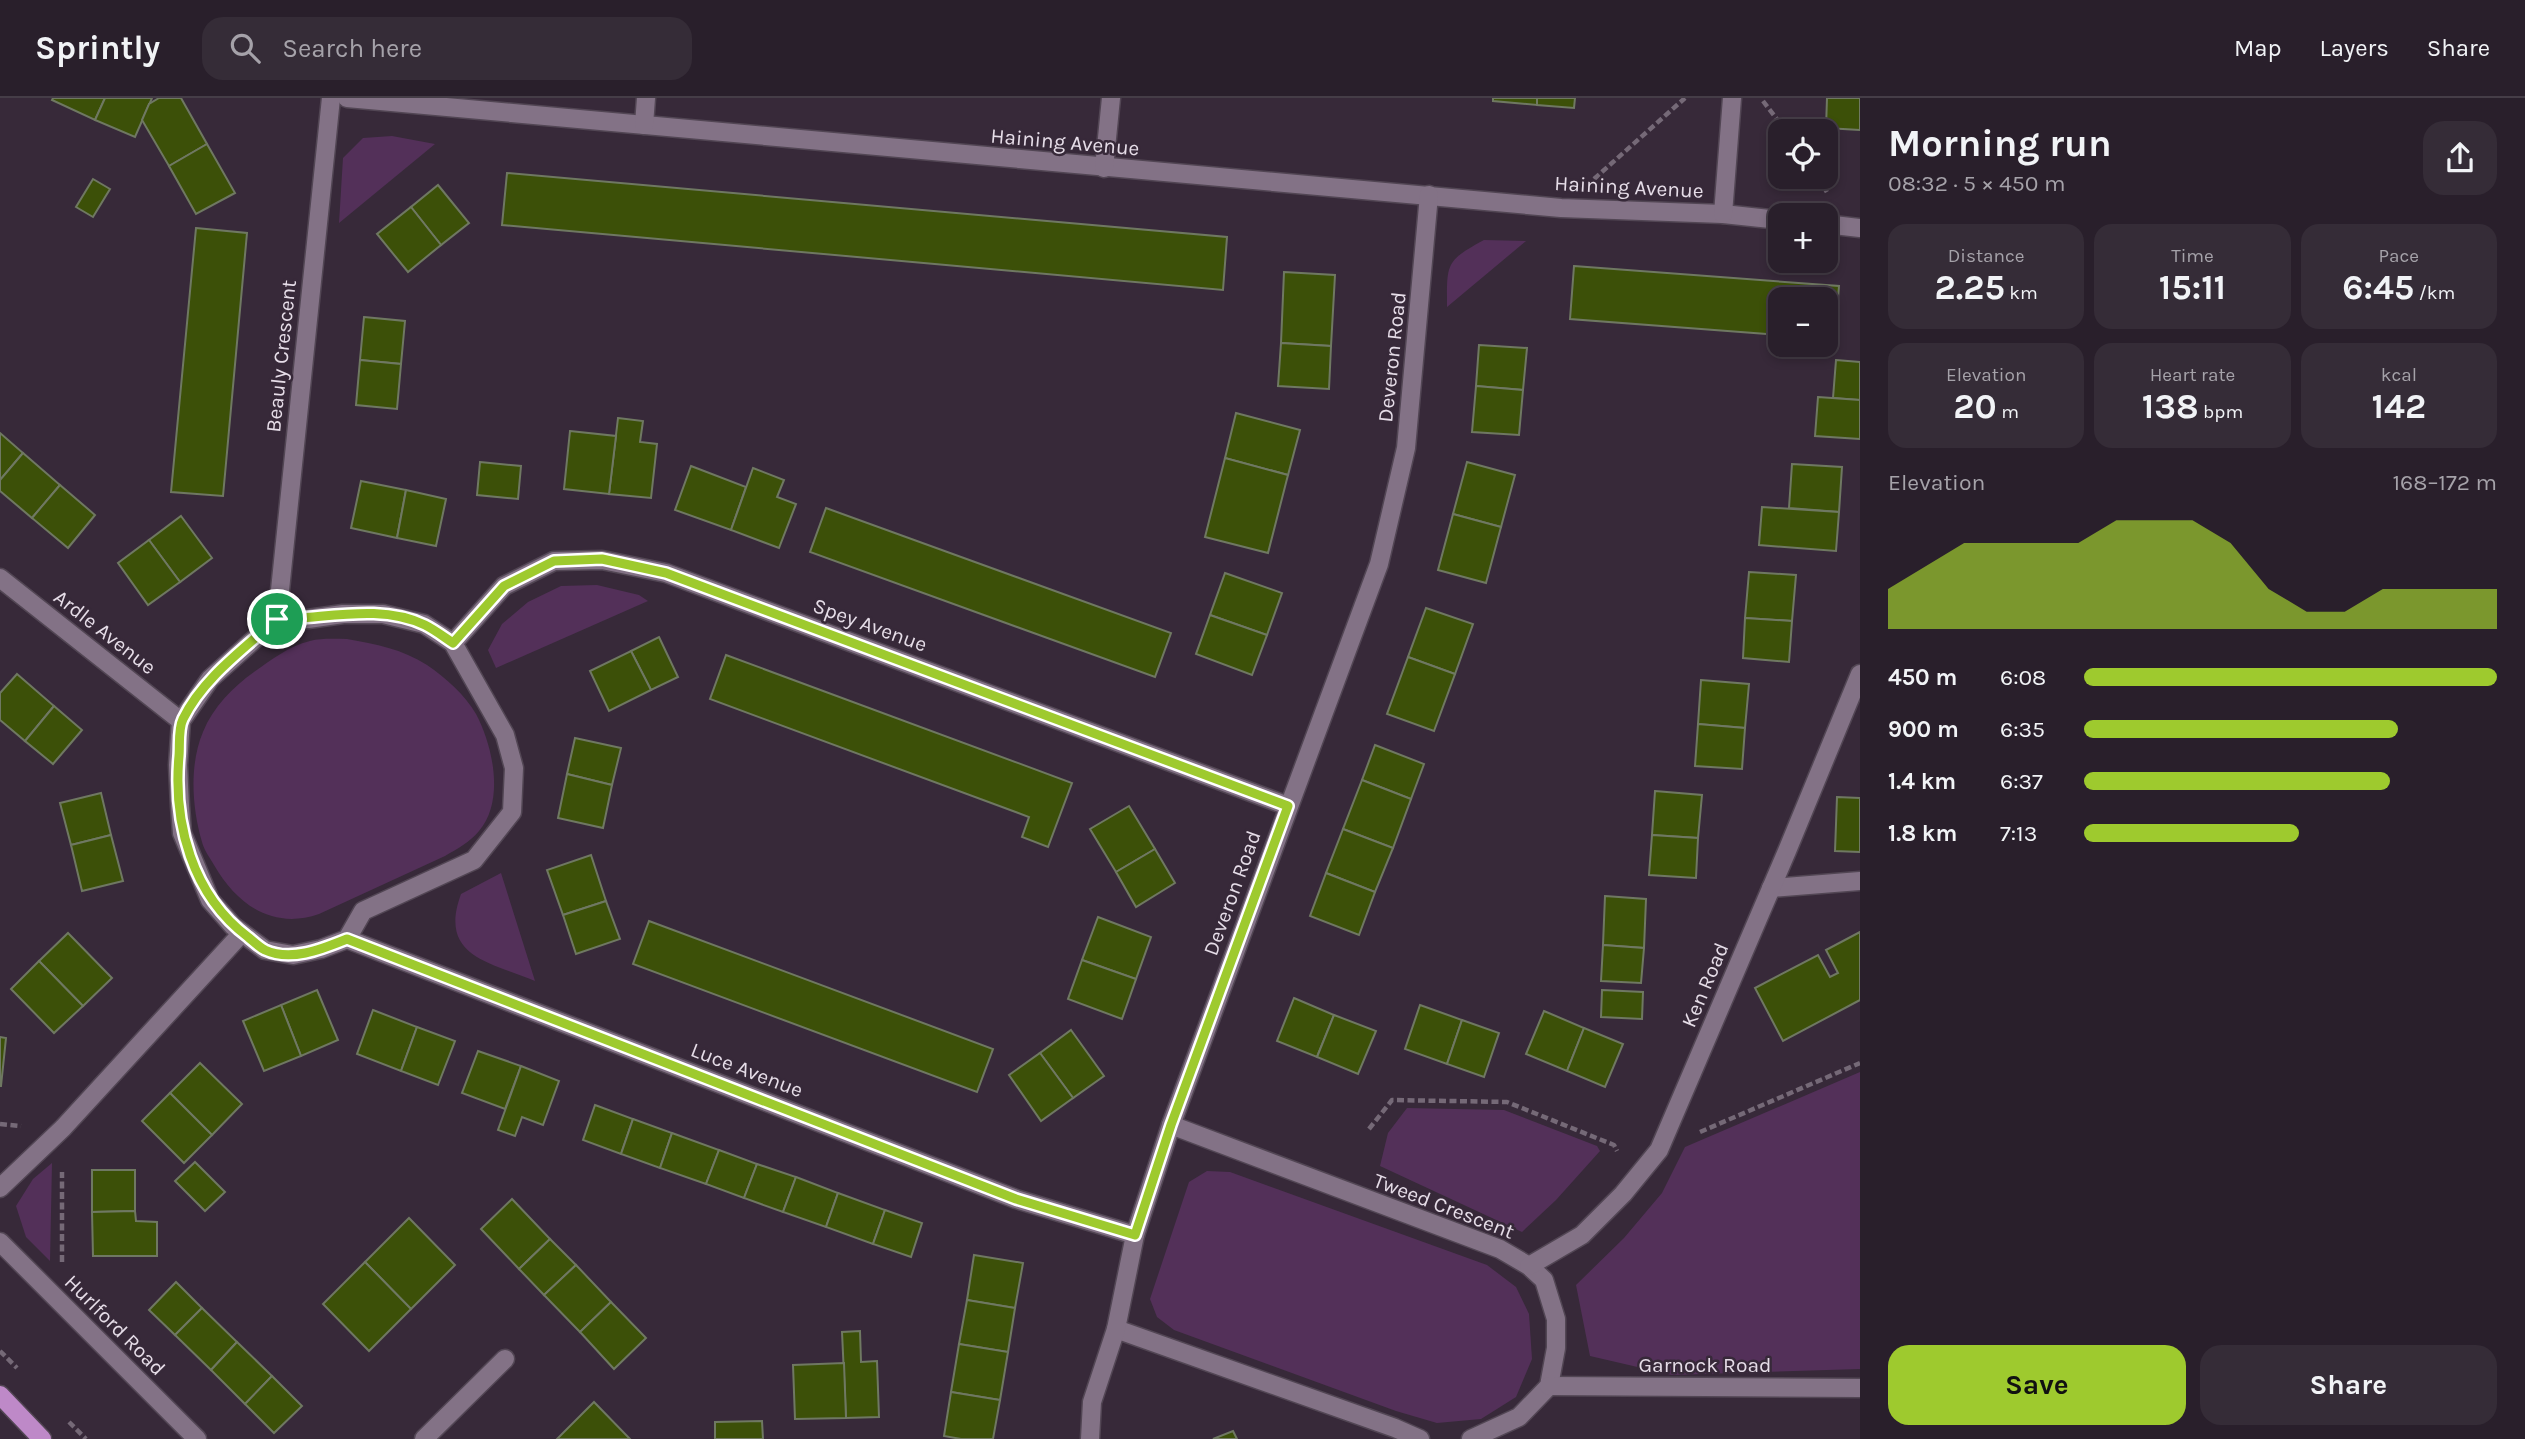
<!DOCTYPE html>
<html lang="en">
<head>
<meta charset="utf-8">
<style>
	:root { --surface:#291f2b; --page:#352c37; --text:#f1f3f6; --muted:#a5a2a9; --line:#453d47; --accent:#9eca2e }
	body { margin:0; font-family:Karla,sans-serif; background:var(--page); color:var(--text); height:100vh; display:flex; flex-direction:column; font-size:26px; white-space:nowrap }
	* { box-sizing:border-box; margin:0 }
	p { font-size:23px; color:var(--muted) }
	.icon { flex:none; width:38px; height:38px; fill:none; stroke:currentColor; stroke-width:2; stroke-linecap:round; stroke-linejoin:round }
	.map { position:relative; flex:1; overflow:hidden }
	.sheet { display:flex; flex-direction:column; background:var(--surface); width:665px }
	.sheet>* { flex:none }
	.buttons { position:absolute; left:1768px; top:21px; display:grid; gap:14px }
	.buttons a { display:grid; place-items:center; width:70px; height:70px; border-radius:14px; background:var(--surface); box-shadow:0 4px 10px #0003,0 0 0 2px var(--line); font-size:35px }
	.pin { position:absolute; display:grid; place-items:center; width:60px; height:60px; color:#fff; margin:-30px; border:4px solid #fff; border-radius:50%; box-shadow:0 2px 7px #0007 }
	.round { display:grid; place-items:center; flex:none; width:74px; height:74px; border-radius:21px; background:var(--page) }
	.headline { display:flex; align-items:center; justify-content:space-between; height:119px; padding:0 28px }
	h1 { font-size:38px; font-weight:700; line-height:52px }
	.metrics { display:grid; grid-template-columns:repeat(3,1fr); gap:10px; height:119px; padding:7px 28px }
	.metrics div { display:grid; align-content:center; border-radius:18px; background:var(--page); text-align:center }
	.metrics b { font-size:35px; font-weight:700 }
	.metrics small { font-size:19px; font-weight:400 }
	.metrics p { font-size:19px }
	.chart { height:196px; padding:14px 28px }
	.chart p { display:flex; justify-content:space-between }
	.chart svg { width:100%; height:126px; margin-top:7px; fill:var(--accent); opacity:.7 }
	.button { display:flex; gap:14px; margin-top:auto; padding:14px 28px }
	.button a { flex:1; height:80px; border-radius:21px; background:var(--accent); color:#111; font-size:28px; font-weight:700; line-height:80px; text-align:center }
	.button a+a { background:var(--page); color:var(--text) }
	ul { padding:0 28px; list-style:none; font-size:23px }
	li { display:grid; grid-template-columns:112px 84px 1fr; align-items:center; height:52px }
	li i { height:18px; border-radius:9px; background:var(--accent) }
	header { display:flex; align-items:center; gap:42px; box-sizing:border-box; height:98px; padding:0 35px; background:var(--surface); border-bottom:2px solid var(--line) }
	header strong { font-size:33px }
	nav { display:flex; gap:38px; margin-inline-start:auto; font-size:24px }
	.search { width:490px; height:63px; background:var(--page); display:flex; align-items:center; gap:18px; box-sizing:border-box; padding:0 24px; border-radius:21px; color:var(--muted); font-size:26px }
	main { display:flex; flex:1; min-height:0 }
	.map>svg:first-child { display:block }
	.green { fill:#533059 }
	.building { fill:#3c5008; stroke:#6f7862; stroke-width:2 }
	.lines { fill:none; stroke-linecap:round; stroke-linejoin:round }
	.minor-casing { stroke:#524654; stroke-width:21 }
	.major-casing { stroke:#524654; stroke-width:21 }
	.path { stroke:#756977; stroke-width:4.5; stroke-dasharray:7 3.5; stroke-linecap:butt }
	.minor { stroke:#837286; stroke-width:18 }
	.major { stroke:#be89c8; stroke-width:18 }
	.route-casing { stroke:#fff; stroke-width:14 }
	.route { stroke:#9eca2e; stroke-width:9 }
	.labels { text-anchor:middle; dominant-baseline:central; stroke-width:5; stroke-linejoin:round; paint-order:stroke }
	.street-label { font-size:21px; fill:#e6dde8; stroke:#372939 }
</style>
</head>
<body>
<header>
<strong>Sprintly</strong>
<div class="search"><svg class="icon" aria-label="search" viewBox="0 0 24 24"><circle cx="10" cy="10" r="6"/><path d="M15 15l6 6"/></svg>Search here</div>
<nav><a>Map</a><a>Layers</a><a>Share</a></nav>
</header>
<main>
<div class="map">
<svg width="1860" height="1341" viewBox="0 0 1860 1341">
	<rect width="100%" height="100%" fill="#372939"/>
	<g class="green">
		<polygon points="392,38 435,46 339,125 343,60 363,40"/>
		<path d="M 1484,142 L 1526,143 L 1447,209 C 1447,166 1445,163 1484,142 Z"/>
		<polygon points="597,487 639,497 648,503 496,570 488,552 502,526 528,504 561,488"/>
		<path d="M 347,541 C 376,546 402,551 427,567 C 446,580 465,597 476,616 C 493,648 505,703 479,733 C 470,744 457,751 445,758 L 319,816 C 273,832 237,807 214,767 C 210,760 204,752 202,744 C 192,710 189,667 203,634 C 213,609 233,589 254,574 C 271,562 289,548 310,543 C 321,540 335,541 347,541 Z"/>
		<path d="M 501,775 L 535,883 C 490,864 438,859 461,796 Z"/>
		<polygon points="1860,974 1860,1271 1672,1277 1590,1258 1576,1187 1624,1140 1662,1095 1685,1049"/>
		<polygon points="1407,1010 1504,1012 1597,1048 1600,1053 1556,1102 1522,1134 1380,1068 1388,1035"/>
		<polygon points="52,1065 50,1163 26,1139 16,1108 33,1081"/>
		<polygon points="1207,1073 1230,1074 1487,1167 1516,1189 1529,1216 1532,1261 1516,1299 1481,1321 1437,1325 1396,1313 1174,1232 1157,1219 1150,1201 1189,1084"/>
	</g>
	<g class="building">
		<polygon points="53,0 105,0 95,22 52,2"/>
		<polygon points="105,0 152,0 135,39 95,22"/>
		<polygon points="159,0 181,0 207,46 169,68 142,22 149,6"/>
		<polygon points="1493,0 1537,0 1537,7 1493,3"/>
		<polygon points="1537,0 1575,0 1574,10 1537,7"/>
		<polygon points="1827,0 1860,0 1860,32 1826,30"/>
		<polygon points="207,46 235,95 196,116 169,68"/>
		<polygon points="507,75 1227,139 1223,192 502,127"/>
		<polygon points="93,81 110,91 93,119 76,109"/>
		<polygon points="438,87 469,125 441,147 411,109"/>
		<polygon points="411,109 441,147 408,174 377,136"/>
		<polygon points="196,130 247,135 223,398 171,394"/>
		<polygon points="1574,168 1839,188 1835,241 1825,240 1825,201 1780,201 1780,237 1570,221"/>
		<polygon points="1284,174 1335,177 1331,248 1281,245"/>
		<polygon points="364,219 405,223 401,266 360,262"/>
		<polygon points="1281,245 1331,248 1329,291 1278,288"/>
		<polygon points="1479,247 1527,250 1523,292 1476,288"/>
		<polygon points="360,262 401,266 397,311 356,307"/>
		<polygon points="1836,262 1860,264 1860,302 1833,300"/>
		<polygon points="1476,288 1523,292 1519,337 1472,334"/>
		<polygon points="1818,299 1860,302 1860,341 1815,338"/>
		<polygon points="1236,315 1300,332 1288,377 1225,360"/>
		<polygon points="618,320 643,323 640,344 657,346 651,400 609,396"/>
		<polygon points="570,333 616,338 609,396 564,391"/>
		<polygon points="0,335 23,355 0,382"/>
		<polygon points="23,355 60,387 32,420 0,393 0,382"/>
		<polygon points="1225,360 1288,377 1268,455 1205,439"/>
		<polygon points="480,364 521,368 518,401 477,397"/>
		<polygon points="1467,364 1515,377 1501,429 1453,416"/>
		<polygon points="1792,366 1842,369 1839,414 1789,410"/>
		<polygon points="691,368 746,389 731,432 675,412"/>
		<polygon points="753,370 784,382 777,399 796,406 779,450 731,432"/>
		<polygon points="361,383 406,392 397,440 351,430"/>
		<polygon points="60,387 95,417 68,450 32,420"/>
		<polygon points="406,392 446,401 436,448 397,440"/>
		<polygon points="1762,409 1839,414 1836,453 1759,447"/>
		<polygon points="826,410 1171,535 1155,579 810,454"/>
		<polygon points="1453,416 1501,429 1486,485 1438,472"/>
		<polygon points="181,418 212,460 180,484 149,442"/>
		<polygon points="149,442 180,484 148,507 118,465"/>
		<polygon points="1749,474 1796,477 1792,523 1745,520"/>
		<polygon points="1225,475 1282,495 1267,537 1210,517"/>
		<polygon points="1426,510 1473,526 1455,576 1408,559"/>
		<polygon points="1210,517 1267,537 1252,577 1196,556"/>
		<polygon points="1745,520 1792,523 1789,564 1743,560"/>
		<polygon points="659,539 678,579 651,592 631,553"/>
		<polygon points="631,553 651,592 609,613 590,573"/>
		<polygon points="726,557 1072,685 1048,749 1022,739 1029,719 710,601"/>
		<polygon points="1408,559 1455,576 1434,633 1387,616"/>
		<polygon points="17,576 54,608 25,643 0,622 0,595"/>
		<polygon points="1701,582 1749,586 1745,630 1698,626"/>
		<polygon points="54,608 82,632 53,666 25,643"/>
		<polygon points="1698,626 1745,630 1742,671 1695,668"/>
		<polygon points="575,640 621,650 612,687 567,676"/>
		<polygon points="1375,647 1424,666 1411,701 1362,682"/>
		<polygon points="567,676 612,687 603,730 558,720"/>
		<polygon points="1362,682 1411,701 1393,750 1343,731"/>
		<polygon points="1655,693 1702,697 1698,740 1652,737"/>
		<polygon points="101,695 111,737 71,747 60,705"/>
		<polygon points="1837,699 1860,700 1860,754 1835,753"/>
		<polygon points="1129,708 1155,751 1116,774 1090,731"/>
		<polygon points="1343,731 1393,750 1375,794 1326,775"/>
		<polygon points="111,737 123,783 82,793 71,747"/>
		<polygon points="1652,737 1698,740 1696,780 1649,777"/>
		<polygon points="1155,751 1175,785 1136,809 1116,774"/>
		<polygon points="591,757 606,803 563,817 547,772"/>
		<polygon points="1326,775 1375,794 1359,837 1310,818"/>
		<polygon points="1605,798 1646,801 1644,850 1603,847"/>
		<polygon points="606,803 620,841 576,856 563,817"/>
		<polygon points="1098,819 1151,839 1136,881 1082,862"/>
		<polygon points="649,823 993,951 977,994 633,866"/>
		<polygon points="1860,834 1860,902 1783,943 1755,890 1818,857 1830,879 1838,875 1826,852"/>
		<polygon points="68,835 112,880 83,908 39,863"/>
		<polygon points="1603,847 1644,850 1641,885 1601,883"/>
		<polygon points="1082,862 1136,881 1122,921 1068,901"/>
		<polygon points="39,863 83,908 54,935 11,891"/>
		<polygon points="317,892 338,942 301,958 281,907"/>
		<polygon points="1602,892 1643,894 1642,921 1601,919"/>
		<polygon points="1294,900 1334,917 1317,959 1277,943"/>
		<polygon points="281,907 301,958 264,973 243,923"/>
		<polygon points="1420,907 1462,922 1447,966 1405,951"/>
		<polygon points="373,912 417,929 401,973 357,956"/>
		<polygon points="1544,913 1584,930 1567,973 1526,956"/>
		<polygon points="1334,917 1376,933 1358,976 1317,959"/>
		<polygon points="1462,922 1499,935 1484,979 1447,966"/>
		<polygon points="417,929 455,943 438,987 401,973"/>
		<polygon points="1584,930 1623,946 1605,989 1567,973"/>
		<polygon points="1071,932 1104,978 1073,1000 1040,955"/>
		<polygon points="0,939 6,940 1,988 0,988"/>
		<polygon points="478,953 521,968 505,1011 462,995"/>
		<polygon points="1040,955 1073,1000 1041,1023 1009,977"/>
		<polygon points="200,965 242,1006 212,1037 170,995"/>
		<polygon points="521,968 559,983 543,1027 522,1019 515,1038 498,1032"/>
		<polygon points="170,995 212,1037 184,1065 142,1023"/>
		<polygon points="595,1007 633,1021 621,1056 583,1042"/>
		<polygon points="633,1021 672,1035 660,1070 621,1056"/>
		<polygon points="672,1035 719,1052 706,1086 660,1070"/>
		<polygon points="719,1052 757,1066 744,1100 706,1086"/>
		<polygon points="195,1064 225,1094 205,1113 175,1083"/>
		<polygon points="757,1066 796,1079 783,1114 744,1100"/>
		<polygon points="92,1072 135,1072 135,1113 92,1114"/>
		<polygon points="796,1079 838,1095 826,1129 783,1114"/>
		<polygon points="838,1095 885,1112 873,1146 826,1129"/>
		<polygon points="512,1101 550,1141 519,1171 481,1131"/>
		<polygon points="885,1112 922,1125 911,1159 873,1146"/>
		<polygon points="135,1113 136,1123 157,1124 157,1158 93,1158 92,1114"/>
		<polygon points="409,1120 455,1167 411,1211 365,1164"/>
		<polygon points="550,1141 576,1167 544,1197 519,1171"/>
		<polygon points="974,1157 1023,1165 1015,1210 967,1202"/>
		<polygon points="365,1164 411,1211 369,1253 323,1206"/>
		<polygon points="576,1167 611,1204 580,1234 544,1197"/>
		<polygon points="176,1184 202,1210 175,1237 149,1212"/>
		<polygon points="967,1202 1015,1210 1008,1254 959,1246"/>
		<polygon points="611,1204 646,1240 614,1271 580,1234"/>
		<polygon points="202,1210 237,1244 211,1272 175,1237"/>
		<polygon points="860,1233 861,1264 877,1263 879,1319 846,1320 842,1234"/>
		<polygon points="237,1244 272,1278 245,1306 211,1272"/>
		<polygon points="959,1246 1008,1254 1000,1302 951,1294"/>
		<polygon points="844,1265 846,1320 795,1321 793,1267"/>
		<polygon points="272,1278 302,1308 274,1335 245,1306"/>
		<polygon points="951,1294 1000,1302 993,1341 961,1341 944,1338"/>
		<polygon points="594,1304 630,1341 557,1341"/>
		<polygon points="762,1323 763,1341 715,1341 715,1324"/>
		<polygon points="1233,1333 1237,1341 1213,1341"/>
	</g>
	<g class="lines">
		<g class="minor-casing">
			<g id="minor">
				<polyline points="347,0 1561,110 1723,116 1780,122"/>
				<polyline points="644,27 646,0"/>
				<polyline points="1104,70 1111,0"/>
				<polyline points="1723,116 1732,0"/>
				<polyline points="1825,126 1860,130"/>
				<polyline points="0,480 181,623"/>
				<polygon points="343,516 383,516 424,526 453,545 505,637 514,670 512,714 474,762 363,813 347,841 321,851 293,857 265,852 233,828 210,802 182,735 180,708 178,667 181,623 210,581 277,521 308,521"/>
				<polyline points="277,521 331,0"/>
				<polyline points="453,545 504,488 554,463 602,462 666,475 1288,708"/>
				<polyline points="1771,790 1860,783"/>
				<polyline points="347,841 1016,1101 1135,1137"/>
				<polyline points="1171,1027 1500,1151 1529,1168 1544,1182 1556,1221 1556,1250 1549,1288 1519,1319 1471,1341"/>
				<polyline points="0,1090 63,1030 242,835"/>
				<polyline points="0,1144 197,1341"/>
				<polyline points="1529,1168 1582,1137 1623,1096 1659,1052 1787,753 1860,576"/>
				<polyline points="1116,1231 1395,1330 1420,1341"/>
				<polyline points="1549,1288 1860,1290"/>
				<polyline points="424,1341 505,1261"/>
				<polyline points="1090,1341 1092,1304 1116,1231 1135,1137 1171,1027 1379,466 1406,350 1429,97"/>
			</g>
		</g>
		<g class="major-casing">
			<polyline id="major" points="0,1297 42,1341"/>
		</g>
		<g class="path">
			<polyline points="1763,3 1786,33"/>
			<polyline points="1818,79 1828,96"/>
			<polyline points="1594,81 1685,0"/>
			<polyline points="0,1026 21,1028"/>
			<polyline points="1369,1031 1392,1002 1507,1004 1614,1047 1617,1053"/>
			<polyline points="1700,1034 1860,965"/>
			<polyline points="62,1164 62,1074"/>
			<polyline points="0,1253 17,1270"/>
			<polyline points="69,1324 86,1341"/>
		</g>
		<use href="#minor" class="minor"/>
		<use href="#major" class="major"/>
	</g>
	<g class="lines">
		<g class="route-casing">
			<path id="route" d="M 602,461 L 666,475 L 1288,708 L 1171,1027 L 1135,1137 L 1016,1101 L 347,841 C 322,851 291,864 265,852 C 259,849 253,843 248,839 C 192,797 173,725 179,658 C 180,647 178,631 183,621 C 203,580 244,551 277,521 C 325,521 379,505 425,527 C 435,532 444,539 453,545 L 504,488 L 554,463 Z"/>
		</g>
		<use href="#route" class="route"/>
	</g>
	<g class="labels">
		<g class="street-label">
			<text transform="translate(1065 44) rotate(5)">Haining Avenue</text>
			<text transform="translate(1629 89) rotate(3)">Haining Avenue</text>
			<text transform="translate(281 258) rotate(-84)">Beauly Crescent</text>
			<text transform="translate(1392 259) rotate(-84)">Deveron Road</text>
			<text transform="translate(870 527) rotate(20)">Spey Avenue</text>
			<text transform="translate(105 534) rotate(38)">Ardle Avenue</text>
			<text transform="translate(1232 795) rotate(-70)">Deveron Road</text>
			<text transform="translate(1705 887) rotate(-67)">Ken Road</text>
			<text transform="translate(747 972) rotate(21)">Luce Avenue</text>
			<text transform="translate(1444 1108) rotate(21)">Tweed Crescent</text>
			<text transform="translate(115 1227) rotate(45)">Hurlford Road</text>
			<text x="1705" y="1267">Garnock Road</text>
		</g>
	</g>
</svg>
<div class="buttons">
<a><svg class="icon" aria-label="locate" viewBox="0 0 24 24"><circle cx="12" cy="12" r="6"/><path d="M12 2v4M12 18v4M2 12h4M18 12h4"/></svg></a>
<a>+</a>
<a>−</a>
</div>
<div class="pin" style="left:277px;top:521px;background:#1e9e55"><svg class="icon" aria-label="arrive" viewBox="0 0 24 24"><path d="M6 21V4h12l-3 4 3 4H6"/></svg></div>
</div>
<section class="sheet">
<div class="headline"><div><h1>Morning run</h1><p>08:32 · 5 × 450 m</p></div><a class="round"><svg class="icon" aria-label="share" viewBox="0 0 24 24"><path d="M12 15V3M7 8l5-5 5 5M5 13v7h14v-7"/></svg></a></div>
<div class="metrics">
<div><p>Distance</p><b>2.25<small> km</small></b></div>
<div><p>Time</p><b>15:11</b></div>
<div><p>Pace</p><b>6:45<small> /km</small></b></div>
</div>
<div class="metrics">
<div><p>Elevation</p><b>20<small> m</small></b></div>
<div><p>Heart rate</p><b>138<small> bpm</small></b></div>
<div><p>kcal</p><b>142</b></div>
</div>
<div class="chart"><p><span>Elevation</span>168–172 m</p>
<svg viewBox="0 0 160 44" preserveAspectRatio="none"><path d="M0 44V30L10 22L20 14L30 14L40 14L50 14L60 6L70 6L80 6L90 14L100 30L110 38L120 38L130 30L140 30L150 30L160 30V44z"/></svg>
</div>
<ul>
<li><b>450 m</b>6:08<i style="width:100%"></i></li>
<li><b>900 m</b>6:35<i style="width:76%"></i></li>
<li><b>1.4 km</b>6:37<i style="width:74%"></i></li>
<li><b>1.8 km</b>7:13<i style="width:52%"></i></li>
</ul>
<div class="button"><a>Save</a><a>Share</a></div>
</section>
</main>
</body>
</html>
